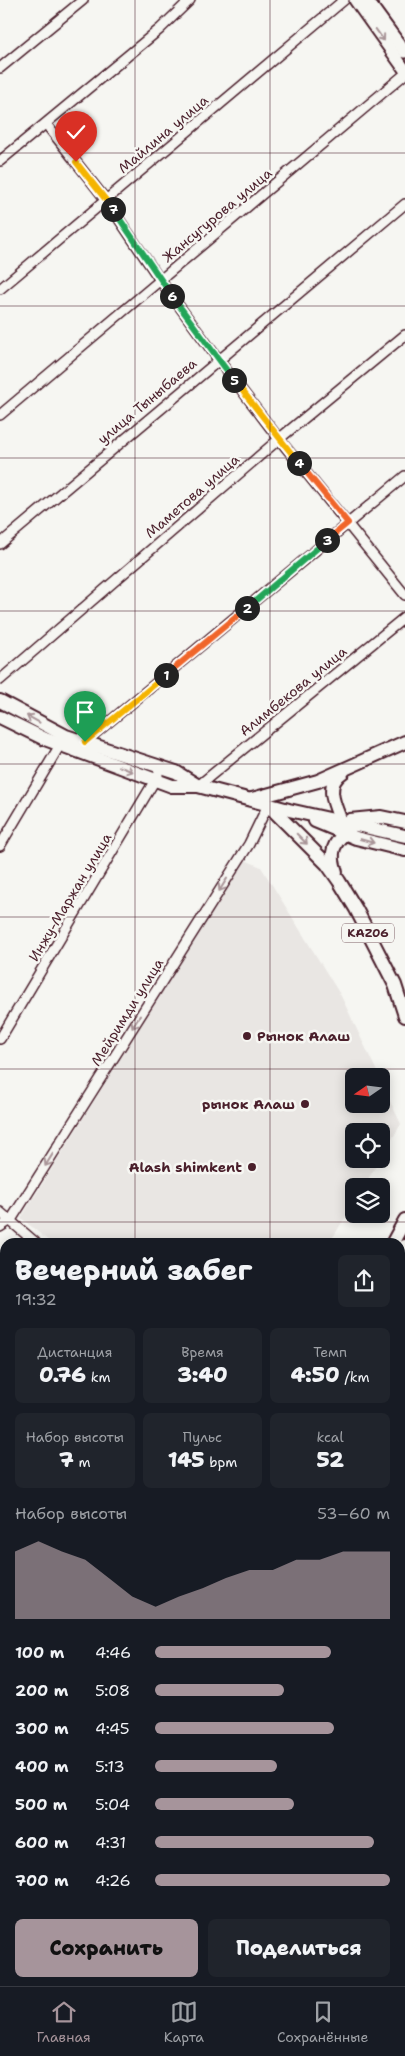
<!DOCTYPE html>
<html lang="ru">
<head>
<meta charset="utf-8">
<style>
	:root { --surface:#171b24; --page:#20242c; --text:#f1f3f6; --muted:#9ea1a6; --line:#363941; --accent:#a6949b }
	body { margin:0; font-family:"Shantell Sans",sans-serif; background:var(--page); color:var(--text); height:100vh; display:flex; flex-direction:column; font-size:19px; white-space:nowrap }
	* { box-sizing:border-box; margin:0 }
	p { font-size:16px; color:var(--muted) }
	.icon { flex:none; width:28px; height:28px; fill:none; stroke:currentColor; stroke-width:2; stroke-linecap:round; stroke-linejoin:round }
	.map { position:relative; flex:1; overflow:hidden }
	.panel { position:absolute; left:0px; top:1238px; width:405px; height:749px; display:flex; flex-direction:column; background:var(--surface); border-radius:15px 15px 0 0; box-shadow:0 2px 12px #0003 }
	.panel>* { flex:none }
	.needle { width:32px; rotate:256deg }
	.fabs { position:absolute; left:345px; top:1068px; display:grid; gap:10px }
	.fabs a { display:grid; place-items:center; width:45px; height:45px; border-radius:8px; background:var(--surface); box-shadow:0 2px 12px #0003; font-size:25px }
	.pin { position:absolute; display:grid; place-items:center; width:42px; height:42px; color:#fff; margin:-51px -21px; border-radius:50% 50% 50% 0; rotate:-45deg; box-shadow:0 0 5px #0007 }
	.pin .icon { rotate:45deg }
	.km { position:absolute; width:25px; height:25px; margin:-12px; border-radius:50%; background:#222; color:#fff; font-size:14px; line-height:25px; text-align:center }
	.round { display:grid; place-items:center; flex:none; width:52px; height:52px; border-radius:8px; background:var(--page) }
	.summary { display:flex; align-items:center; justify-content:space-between; height:85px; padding:0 15px }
	h1 { font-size:28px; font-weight:800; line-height:38px }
	.figures { display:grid; grid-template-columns:repeat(3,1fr); gap:8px; height:85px; padding:5px 15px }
	.figures div { display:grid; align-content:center; border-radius:8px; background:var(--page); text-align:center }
	.figures b { font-size:21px; font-weight:800 }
	.figures small { font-size:14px; font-weight:400 }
	.figures p { font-size:14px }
	.chart { height:140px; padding:10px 15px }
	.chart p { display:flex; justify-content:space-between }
	.chart svg { width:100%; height:90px; margin-top:5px; fill:var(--accent); opacity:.7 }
	.action { display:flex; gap:10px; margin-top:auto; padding:10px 15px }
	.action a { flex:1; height:58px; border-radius:8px; background:var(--accent); color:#111; font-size:20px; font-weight:800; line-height:58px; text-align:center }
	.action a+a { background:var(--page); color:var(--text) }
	ul { padding:0 15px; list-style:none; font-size:16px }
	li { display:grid; grid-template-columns:80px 60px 1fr; align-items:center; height:38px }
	li i { height:12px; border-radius:6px; background:var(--accent) }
	.tab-bar { display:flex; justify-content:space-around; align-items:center; height:70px; border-top:1px solid var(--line); background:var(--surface); font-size:14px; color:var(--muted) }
	.tab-bar a { display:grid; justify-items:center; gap:2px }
	.tab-bar .selected { color:var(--accent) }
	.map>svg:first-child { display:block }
	.built { fill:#e9e6e3 }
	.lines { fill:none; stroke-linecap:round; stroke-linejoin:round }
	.minor-casing { stroke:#4a1f2b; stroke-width:12 }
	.major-casing { stroke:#4a1f2b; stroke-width:15 }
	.highway-casing { stroke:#4a1f2b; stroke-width:16 }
	.minor { stroke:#f6f6f2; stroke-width:9 }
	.major { stroke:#f6f6f2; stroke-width:11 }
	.highway { stroke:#f6f6f2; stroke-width:12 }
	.oneway { stroke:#a99598 }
	.split-1-casing { stroke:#fff; stroke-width:10 }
	.split-2-casing { stroke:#fff; stroke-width:10 }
	.split-3-casing { stroke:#fff; stroke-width:10 }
	.split-4-casing { stroke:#fff; stroke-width:10 }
	.split-5-casing { stroke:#fff; stroke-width:10 }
	.split-6-casing { stroke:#fff; stroke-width:10 }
	.split-7-casing { stroke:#fff; stroke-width:10 }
	.split-8-casing { stroke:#fff; stroke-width:10 }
	.split-1 { stroke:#f5b400; stroke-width:6 }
	.split-2 { stroke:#f0652b; stroke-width:6 }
	.split-3 { stroke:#22a559; stroke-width:6 }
	.split-4 { stroke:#f0652b; stroke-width:6 }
	.split-5 { stroke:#f5b400; stroke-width:6 }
	.split-6 { stroke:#22a559; stroke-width:6 }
	.split-7 { stroke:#22a559; stroke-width:6 }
	.split-8 { stroke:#f5b400; stroke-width:6 }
	.grid { fill:none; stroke:#4a1f2b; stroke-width:1; stroke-opacity:0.55 }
	.poi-dot { fill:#4a1f2b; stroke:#f6f6f2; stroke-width:2 }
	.labels { text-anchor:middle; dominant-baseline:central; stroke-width:5; stroke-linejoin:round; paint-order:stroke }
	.shield { fill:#f6f6f2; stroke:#7e6067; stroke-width:1 }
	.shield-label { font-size:12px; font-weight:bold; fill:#4a1f2b }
	.street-label { font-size:14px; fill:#4a1f2b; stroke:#f6f6f2 }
	.poi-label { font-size:14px; font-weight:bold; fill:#4a1f2b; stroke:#f6f6f2; text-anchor:end }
</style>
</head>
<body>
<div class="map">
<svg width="405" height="1986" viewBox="0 0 405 1986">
	<rect width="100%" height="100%" fill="#f6f6f2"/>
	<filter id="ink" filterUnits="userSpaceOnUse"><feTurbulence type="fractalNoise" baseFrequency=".02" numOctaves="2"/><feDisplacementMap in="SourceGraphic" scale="10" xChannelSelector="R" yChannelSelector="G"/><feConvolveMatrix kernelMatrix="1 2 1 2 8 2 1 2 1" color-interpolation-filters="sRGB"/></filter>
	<g filter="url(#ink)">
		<polygon class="built" points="245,860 261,867 341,996 379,1076 354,1076 354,1104 381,1104 381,1082 401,1124 381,1157 381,1131 354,1131 354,1159 380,1159 364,1186 354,1186 354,1203 330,1242 50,1242 21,1218"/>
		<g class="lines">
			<g class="minor-casing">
				<g id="minor">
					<polyline points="0,68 83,0"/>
					<polyline points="46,124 106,200 160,280 218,359 279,439 405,595"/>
					<polyline points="0,161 160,29 190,0"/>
					<polyline points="0,289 344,0"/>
					<polyline points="0,415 405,74"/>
					<polyline points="0,544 405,204"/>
					<polyline points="0,680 279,439 405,335"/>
					<polyline points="85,742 405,476"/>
					<polyline points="198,786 405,617"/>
					<polyline points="0,846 60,745"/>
					<polyline points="0,1039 158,775"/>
					<polyline points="0,1212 35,1242"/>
					<polyline points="0,1227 11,1220 249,844 268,805"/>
					<polyline points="0,1350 5,1346"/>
					<polyline points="400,1360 405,1361"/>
					<polyline points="400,1425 405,1429"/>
					<polyline points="0,1471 5,1467"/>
					<polyline points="0,1592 5,1589"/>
					<polyline points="400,1763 405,1753"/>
					<polyline points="400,1862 405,1864"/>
					<polyline points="400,1972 405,1973"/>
					<polyline points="115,1981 116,1986"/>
					<polyline points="187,1981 195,1986"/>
					<polyline points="95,1986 100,1981"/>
					<polyline points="297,1986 300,1981"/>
				</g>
			</g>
			<g class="major-casing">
				<g id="major">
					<polyline points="355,0 405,70"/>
					<polyline points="367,0 405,52"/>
				</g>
			</g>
			<g class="highway-casing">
				<g id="highway">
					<polyline points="0,701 66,736 176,772 197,785"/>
					<polyline points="0,717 45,739 172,786 198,786 289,810 405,836"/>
					<polyline points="252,799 318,781 405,742"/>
					<polyline points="268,805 327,864 339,881 356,909 395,985 405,1016"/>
					<polyline points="350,820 381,817 405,822"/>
					<polyline points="315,821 356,838 405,850"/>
					<path d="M 341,821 C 334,804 324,784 343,772"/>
					<path d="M 336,872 C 329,853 333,842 349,830"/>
					<polyline points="393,1242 405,1220"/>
					<polyline points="400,1255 405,1246"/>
					<polyline points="0,1759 5,1754"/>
				</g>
			</g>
			<use href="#minor" class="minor"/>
			<use href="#major" class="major"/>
			<use href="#highway" class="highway"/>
		</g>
		<defs><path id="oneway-shaft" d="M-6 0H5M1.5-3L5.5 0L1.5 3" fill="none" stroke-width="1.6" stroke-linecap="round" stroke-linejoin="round" transform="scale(1.25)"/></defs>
		<g class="oneway">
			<use href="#oneway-shaft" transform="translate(380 35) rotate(54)"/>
			<use href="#oneway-shaft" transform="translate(33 719) rotate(-151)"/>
			<use href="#oneway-shaft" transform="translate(126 769) rotate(21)"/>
			<use href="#oneway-shaft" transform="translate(302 839) rotate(45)"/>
			<use href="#oneway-shaft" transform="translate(367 841) rotate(16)"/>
			<use href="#oneway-shaft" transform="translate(223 885) rotate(122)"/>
			<use href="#oneway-shaft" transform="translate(136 1022) rotate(122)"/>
			<use href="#oneway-shaft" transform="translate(49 1160) rotate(122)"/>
		</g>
	</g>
	<g class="lines" filter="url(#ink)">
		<g class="split-1-casing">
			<polyline id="split-1" points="85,742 166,675"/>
		</g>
		<g class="split-2-casing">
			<polyline id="split-2" points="166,675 247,608"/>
		</g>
		<g class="split-3-casing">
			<polyline id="split-3" points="247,608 327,540"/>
		</g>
		<g class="split-4-casing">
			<polyline id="split-4" points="299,463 348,523 327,540"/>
		</g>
		<g class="split-5-casing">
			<polyline id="split-5" points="234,380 299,463"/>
		</g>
		<g class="split-6-casing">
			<polyline id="split-6" points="172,296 234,380"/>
		</g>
		<g class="split-7-casing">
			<polyline id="split-7" points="113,209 172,296"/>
		</g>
		<g class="split-8-casing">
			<polyline id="split-8" points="76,162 113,209"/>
		</g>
		<use href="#split-1" class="split-1"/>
		<use href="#split-2" class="split-2"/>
		<use href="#split-3" class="split-3"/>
		<use href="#split-4" class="split-4"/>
		<use href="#split-5" class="split-5"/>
		<use href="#split-6" class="split-6"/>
		<use href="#split-7" class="split-7"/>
		<use href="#split-8" class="split-8"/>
	</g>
	<path class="grid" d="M 135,0 L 135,1242M 270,0 L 270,1242M 0,153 L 405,153M 0,306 L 405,306M 0,458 L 405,458M 0,611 L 405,611M 0,764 L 405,764M 0,917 L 405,917M 0,1069 L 405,1069M 0,1222 L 405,1222M 0,1375 L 5,1375M 400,1375 L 405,1375M 0,1528 L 5,1528M 400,1528 L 405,1528M 0,1680 L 5,1680M 400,1680 L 405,1680M 0,1833 L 5,1833M 400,1833 L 405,1833M 135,1981 L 135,1986M 270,1981 L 270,1986"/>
	<g class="poi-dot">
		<circle cx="247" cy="1036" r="5"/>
		<circle cx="305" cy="1104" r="5"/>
		<circle cx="252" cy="1167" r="5"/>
	</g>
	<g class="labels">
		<rect class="shield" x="342" y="923.5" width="52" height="19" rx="4"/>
		<g class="shield-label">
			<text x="368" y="933">KАZ06</text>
		</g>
		<g class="street-label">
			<text transform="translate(163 134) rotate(-40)">Майлина улица</text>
			<text transform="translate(217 215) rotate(-40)">Жансугурова улица</text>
			<text transform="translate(147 401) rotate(-40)">улица Тыныбаева</text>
			<text transform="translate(192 496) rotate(-41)">Маметова улица</text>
			<text transform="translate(293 691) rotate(-39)">Алимбекова улица</text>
			<text transform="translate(70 897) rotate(-59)">Инжу-Маржан улица</text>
			<text transform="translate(127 1012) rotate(-58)">Мейримди улица</text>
		</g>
		<g class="poi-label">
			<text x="257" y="1036" text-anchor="start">Рынок Алаш</text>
			<text x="295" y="1104">рынок Алаш</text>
			<text x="242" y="1167">Alash shimkent</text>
		</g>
	</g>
</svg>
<div class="fabs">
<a><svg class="needle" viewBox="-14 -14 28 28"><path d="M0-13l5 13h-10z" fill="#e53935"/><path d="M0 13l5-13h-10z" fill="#9ea1a6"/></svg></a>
<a><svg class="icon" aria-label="locate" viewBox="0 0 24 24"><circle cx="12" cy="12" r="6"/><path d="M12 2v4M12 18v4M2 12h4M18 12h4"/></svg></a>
<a><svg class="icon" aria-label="layers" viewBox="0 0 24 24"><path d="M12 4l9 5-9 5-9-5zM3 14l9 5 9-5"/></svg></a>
</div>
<div class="pin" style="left:85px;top:742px;background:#1e9e55"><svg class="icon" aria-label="arrive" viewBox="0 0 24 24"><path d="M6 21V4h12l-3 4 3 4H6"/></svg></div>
<div class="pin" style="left:76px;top:162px;background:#d93025"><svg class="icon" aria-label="check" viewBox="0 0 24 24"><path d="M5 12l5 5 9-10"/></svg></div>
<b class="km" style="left:166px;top:675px">1</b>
<b class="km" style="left:247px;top:608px">2</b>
<b class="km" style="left:327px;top:540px">3</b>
<b class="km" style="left:299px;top:463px">4</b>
<b class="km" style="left:234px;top:380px">5</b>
<b class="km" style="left:172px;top:296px">6</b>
<b class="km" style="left:113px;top:209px">7</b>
<section class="panel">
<div class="summary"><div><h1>Вечерний забег</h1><p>19:32</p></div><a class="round"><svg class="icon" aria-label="share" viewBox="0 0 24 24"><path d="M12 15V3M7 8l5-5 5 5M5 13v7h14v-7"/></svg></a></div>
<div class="figures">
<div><p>Дистанция</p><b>0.76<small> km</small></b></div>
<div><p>Время</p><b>3:40</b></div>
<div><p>Темп</p><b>4:50<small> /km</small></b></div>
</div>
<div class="figures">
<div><p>Набор высоты</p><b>7<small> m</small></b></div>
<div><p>Пульс</p><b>145<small> bpm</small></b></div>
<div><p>kcal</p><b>52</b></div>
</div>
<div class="chart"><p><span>Набор высоты</span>53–60 m</p>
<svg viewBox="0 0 160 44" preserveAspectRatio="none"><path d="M0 44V11L10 6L20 11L30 15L40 24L50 33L60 38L70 33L80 29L90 24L100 20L110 20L120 15L130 15L140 11L150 11L160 11V44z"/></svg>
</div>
<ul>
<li><b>100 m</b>4:46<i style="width:75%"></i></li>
<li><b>200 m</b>5:08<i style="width:55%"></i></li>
<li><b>300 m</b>4:45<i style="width:76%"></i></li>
<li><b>400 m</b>5:13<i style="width:52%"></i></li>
<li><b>500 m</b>5:04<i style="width:59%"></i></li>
<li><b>600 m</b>4:31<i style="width:93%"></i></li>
<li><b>700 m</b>4:26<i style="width:100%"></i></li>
</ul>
<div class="action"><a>Сохранить</a><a>Поделиться</a></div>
</section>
</div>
<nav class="tab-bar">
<a class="selected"><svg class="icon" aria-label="home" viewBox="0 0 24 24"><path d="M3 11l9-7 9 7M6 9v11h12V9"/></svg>Главная</a>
<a><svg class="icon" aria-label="map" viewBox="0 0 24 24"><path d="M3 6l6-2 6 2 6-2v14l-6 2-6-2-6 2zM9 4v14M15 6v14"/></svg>Карта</a>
<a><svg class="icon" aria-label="saved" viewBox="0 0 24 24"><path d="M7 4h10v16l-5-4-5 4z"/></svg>Сохранённые</a>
</nav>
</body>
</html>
